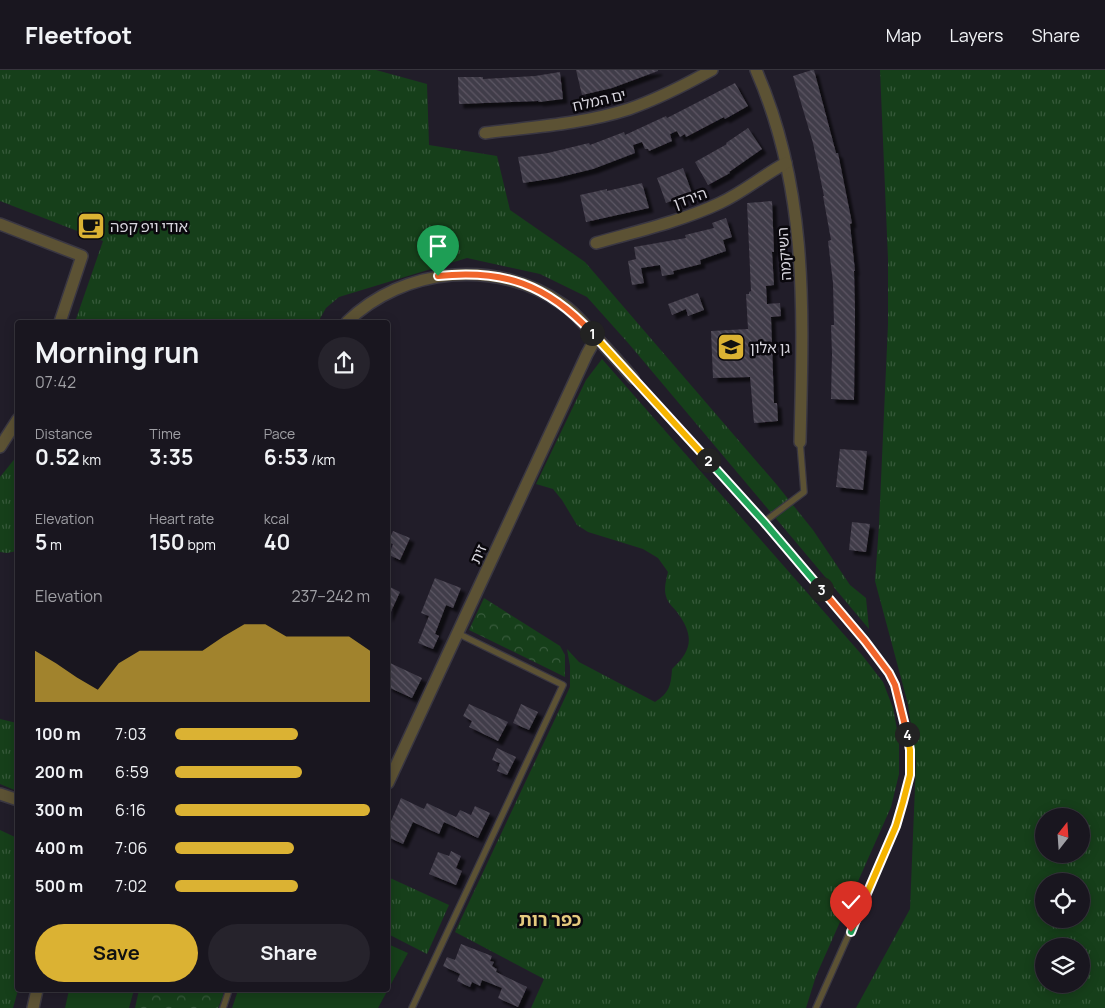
<!DOCTYPE html>
<html lang="en">
<head>
<meta charset="utf-8">
<style>
	:root { --surface:#19161f; --page:#26232c; --text:#f1f3f6; --muted:#9f9fa4; --line:#37353d; --accent:#dbb233 }
	body { margin:0; font-family:Manrope,"Noto Sans Hebrew",sans-serif; background:var(--page); color:var(--text); height:100vh; display:flex; flex-direction:column; font-size:19px; white-space:nowrap }
	* { box-sizing:border-box; margin:0 }
	p { font-size:16px; color:var(--muted) }
	.icon { flex:none; width:28px; height:28px; fill:none; stroke:currentColor; stroke-width:2; stroke-linecap:round; stroke-linejoin:round }
	.map { position:relative; flex:1; overflow:hidden }
	.sheet { position:absolute; left:15px; top:250px; width:375px; height:672px; display:flex; flex-direction:column; background:var(--surface); border-radius:5px; box-shadow:0 2px 12px #0003,0 0 0 1px var(--line) }
	.sheet>* { flex:none }
	.needle { width:32px; rotate:17deg }
	.fabs { position:absolute; left:1035px; top:738px; display:grid; gap:10px }
	.fabs a { display:grid; place-items:center; width:55px; height:55px; border-radius:50%; background:var(--surface); box-shadow:0 2px 12px #0003,0 0 0 1px var(--line); font-size:25px }
	.pin { position:absolute; display:grid; place-items:center; width:42px; height:42px; color:#fff; margin:-51px -21px; border-radius:50% 50% 50% 0; rotate:-45deg; box-shadow:0 0 5px #0007 }
	.pin .icon { rotate:45deg }
	.km { position:absolute; width:25px; height:25px; margin:-12px; border-radius:50%; background:#222; color:#fff; font-size:14px; line-height:25px; text-align:center }
	.round { display:grid; place-items:center; flex:none; width:52px; height:52px; border-radius:26px; background:var(--page) }
	.headline { display:flex; align-items:center; justify-content:space-between; height:85px; padding:0 20px }
	h1 { font-size:28px; font-weight:700; line-height:38px }
	.figures { display:grid; grid-template-columns:repeat(3,1fr); gap:8px; height:85px; padding:5px 20px }
	.figures div { display:grid; align-content:center }
	.figures b { font-size:21px; font-weight:700 }
	.figures small { font-size:14px; font-weight:400 }
	.figures p { font-size:14px }
	.chart { height:140px; padding:10px 20px }
	.chart p { display:flex; justify-content:space-between }
	.chart svg { width:100%; height:90px; margin-top:5px; fill:var(--accent); opacity:.7 }
	.cta { display:flex; gap:10px; margin-top:auto; padding:10px 20px }
	.cta a { flex:1; height:58px; border-radius:30px; background:var(--accent); color:#111; font-size:20px; font-weight:700; line-height:58px; text-align:center }
	.cta a+a { background:var(--page); color:var(--text) }
	ul { padding:0 20px; list-style:none; font-size:16px }
	li { display:grid; grid-template-columns:80px 60px 1fr; align-items:center; height:38px }
	li i { height:12px; border-radius:6px; background:var(--accent) }
	header { display:flex; align-items:center; gap:30px; box-sizing:border-box; height:70px; padding:0 25px; background:var(--surface); border-bottom:1px solid var(--line) }
	header strong { font-size:24px }
	nav { display:flex; gap:28px; margin-inline-start:auto; font-size:18px }
	.map>svg:first-child { display:block }
	.grass { fill:url(#grass-tufts); fill-rule:evenodd }
	.forest { fill:url(#forest-crowns) }
	.green { fill:#163f1a }
	.building { fill:url(#building-back-hatch); filter:url(#shadow) }
	.lines { fill:none; stroke-linecap:round; stroke-linejoin:round }
	.lane-casing { stroke:#3a3742; stroke-width:8 }
	.street-casing { stroke:#3a3742; stroke-width:14 }
	.lane { stroke:#5c5234; stroke-width:5.5 }
	.street { stroke:#5c5234; stroke-width:11 }
	.split-1-casing { stroke:#fff; stroke-width:10 }
	.split-2-casing { stroke:#fff; stroke-width:10 }
	.split-3-casing { stroke:#fff; stroke-width:10 }
	.split-4-casing { stroke:#fff; stroke-width:10 }
	.split-5-casing { stroke:#fff; stroke-width:10 }
	.split-6-casing { stroke:#fff; stroke-width:10 }
	.split-1 { stroke:#f0652b; stroke-width:6 }
	.split-2 { stroke:#f5b400; stroke-width:6 }
	.split-3 { stroke:#22a559; stroke-width:6 }
	.split-4 { stroke:#f0652b; stroke-width:6 }
	.split-5 { stroke:#f5b400; stroke-width:6 }
	.split-6 { stroke:#22a559; stroke-width:6 }
	.labels { text-anchor:middle; dominant-baseline:central; stroke-width:5; stroke-linejoin:round; paint-order:stroke }
	.street-label { font-size:15px; fill:#d7d5dd; stroke:#0a080d }
	.poi-label { font-size:15px; fill:#d7d5dd; stroke:#0a080d; text-anchor:start }
	.quarter-label { font-size:18px; font-weight:bold; fill:#e5ca7e; stroke:#0a080d }
</style>
</head>
<body>
<header>
<strong>Fleetfoot</strong>
<nav><a>Map</a><a>Layers</a><a>Share</a></nav>
</header>
<div class="map">
<svg width="1105" height="938" viewBox="0 0 1105 938">
	<defs>
		<pattern id="grass-tufts" width="24" height="20" patternUnits="userSpaceOnUse" patternTransform="scale(1.25)"><rect width="24" height="20" fill="#163f1a"/><path d="M3 7l-1-3M5 7V3M7 7l1-3M15 17l-1-3M17 17v-4M19 17l1-3" fill="none" stroke="#375a3b"/></pattern>
		<pattern id="forest-crowns" width="20" height="18" patternUnits="userSpaceOnUse" patternTransform="scale(1.25)"><rect width="20" height="18" fill="#163f1a"/><path d="M2 6a3 3 0 1 1 6 0M12 15a3 3 0 1 1 6 0" fill="none" stroke="#375a3b"/></pattern>
		<pattern id="building-back-hatch" width="6" height="6" patternUnits="userSpaceOnUse" patternTransform="scale(1.25)"><rect width="6" height="6" fill="#413c49"/><path d="M-1 5l2 2M0 0l6 6M5-1l2 2" fill="none" stroke="#5c5763"/></pattern>
		<filter id="shadow"><feDropShadow dx="4.5" dy="4.5" stdDeviation="1" flood-color="#0009"/></filter>
	</defs>
	<rect width="100%" height="100%" fill="#211d29"/>
	<g class="grass">
		<polygon points="0,0 376,0 427,14 429,75 497,86 510,140 585,192 777,415 813,460 850,515 866,528 869,559 629,274 587,227 540,204 467,188 339,227 326,238 318,252 75,252 103,171 0,131"/>
		<path d="M 880,0 L 1105,0 L 1105,938 L 856,938 L 910,839 L 916,692 L 908,634 L 875,511 L 879,455 L 888,254 L 888,189 ZM 1044,746 L 1081,746 L 1081,784 L 1044,784 ZM 1081,811 L 1081,849 L 1044,849 L 1044,811 ZM 1081,876 L 1081,914 L 1044,914 L 1044,876 Z"/>
		<path d="M 602,289 L 862,585 L 883,612 L 893,638 L 899,670 L 899,704 L 891,737 L 816,906 L 806,938 L 531,938 L 544,909 L 455,862 L 570,617 L 570,596 L 567,579 L 579,592 L 655,632 C 669,623 671,616 672,599 C 693,580 694,565 677,542 C 674,538 669,534 667,529 C 663,520 666,511 668,502 L 658,488 L 643,479 L 588,462 L 577,455 L 562,430 L 553,419 L 536,414 L 586,310 Z"/>
		<polygon points="17,386 17,481 7,483 0,482 0,407"/>
		<polygon points="0,649 17,653 17,721 0,714"/>
		<polygon points="0,760 17,768 18,920 13,938 0,938"/>
		<polygon points="388,807 449,835 427,884 388,864"/>
	</g>
	<g class="forest">
		<polygon points="484,528 560,576 565,585 565,607 469,560"/>
		<polygon points="139,920 223,920 223,926 218,938 135,938"/>
	</g>
	<g class="green">
		<polygon points="388,874 408,883 378,938 232,938 238,920 388,920"/>
		<polygon points="69,920 134,920 129,938 65,938"/>
	</g>
	<g class="building">
		<polygon points="576,0 658,0 658,1 612,18 582,25"/>
		<polygon points="812,0 814,0 836,83 838,83 852,153 850,154 855,201 854,201 855,242 854,330 831,329 832,284 831,255 834,255 833,213 828,171 831,170 823,126 824,126 813,73 793,6"/>
		<polygon points="560,2 563,29 539,32 538,31 459,34 458,7 483,7 483,9 535,6"/>
		<polygon points="735,13 748,36 725,49 724,47 686,67 685,64 680,67 677,61 670,64 672,71 649,81 648,79 645,79 642,72 633,75 635,83 593,99 556,108 523,113 518,87 548,83 589,73 590,75 624,62 625,65 666,46 667,48"/>
		<polygon points="748,58 762,79 729,102 730,103 708,115 695,92 727,74 726,73"/>
		<polygon points="683,98 692,123 666,133 657,108"/>
		<polygon points="642,113 649,138 586,152 580,125 607,119 607,121"/>
		<polygon points="772,131 774,182 772,182 774,215 766,216 767,234 780,233 781,246 771,247 774,333 777,333 778,351 754,353 750,307 713,308 711,261 748,259 746,224 749,224 749,222 751,221 747,133"/>
		<polygon points="726,148 732,167 723,170 726,181 700,190 701,194 673,201 674,204 662,206 660,195 641,198 644,213 632,215 628,191 636,189 634,177 686,168 685,165 714,158 712,153"/>
		<polygon points="698,223 704,240 688,246 686,239 672,245 668,234"/>
		<polygon points="840,379 867,381 863,420 836,417"/>
		<polygon points="852,452 870,454 866,482 849,480"/>
		<polygon points="393,461 410,468 400,490 389,485 393,474 388,472"/>
		<polygon points="435,508 461,518 453,538 446,535 435,564 439,566 433,579 418,573 429,546 421,543"/>
		<polygon points="388,516 400,522 388,548"/>
		<polygon points="388,592 422,608 412,628 388,617"/>
		<polygon points="469,634 508,652 498,671 469,657 472,651 463,646"/>
		<polygon points="521,634 538,642 529,660 513,653"/>
		<polygon points="497,678 516,687 507,705 497,701 500,693 492,690"/>
		<polygon points="401,728 424,739 427,733 456,747 460,740 471,745 475,736 490,743 478,768 444,752 439,764 413,752 403,774 388,767 388,758"/>
		<polygon points="451,781 461,786 456,798 462,801 456,815 429,804 438,782 449,786"/>
		<polygon points="461,874 492,886 490,891 494,892 492,896 497,899 496,902 527,917 518,937 498,928 502,918 482,910 480,916 472,912 470,917 457,911 460,904 443,896 447,887 455,890"/>
	</g>
	<g class="lines">
		<g class="lane-casing">
			<g id="lane">
				<polyline points="633,308 764,452 865,571 889,603 895,615 900,633 910,680 910,705 897,756 816,938"/>
				<polyline points="764,452 804,422 800,372"/>
				<polyline points="223,938 229,920"/>
				<polyline points="412,938 563,615 457,563"/>
			</g>
		</g>
		<g class="street-casing">
			<g id="street">
				<path d="M 756,0 C 809,121 803,243 800,372"/>
				<path d="M 485,63 C 532,57 583,54 629,39 C 658,29 685,15 712,0"/>
				<polyline points="0,154 82,186 60,252"/>
				<path d="M 596,173 C 638,161 682,151 720,133 C 744,122 763,105 786,93"/>
				<path d="M 347,252 C 403,197 498,188 562,234 C 575,242 584,255 595,266 C 608,280 621,294 633,308"/>
				<polyline points="0,377 18,349"/>
				<polyline points="388,713 587,284 596,268"/>
				<polyline points="0,724 18,730"/>
				<polyline points="33,938 37,920"/>
			</g>
		</g>
		<use href="#lane" class="lane"/>
		<use href="#street" class="street"/>
	</g>
	<g class="lines">
		<g class="split-1-casing">
			<path id="split-1" d="M 438,206 C 503,199 547,214 592,263"/>
		</g>
		<g class="split-2-casing">
			<polyline id="split-2" points="592,263 708,390"/>
		</g>
		<g class="split-3-casing">
			<polyline id="split-3" points="708,390 764,452 821,519"/>
		</g>
		<g class="split-4-casing">
			<polyline id="split-4" points="821,519 865,571 889,603 895,615 907,664"/>
		</g>
		<g class="split-5-casing">
			<polyline id="split-5" points="865,828 896,756 903,732 910,705 910,680 907,664"/>
		</g>
		<g class="split-6-casing">
			<polyline id="split-6" points="851,862 865,828"/>
		</g>
		<use href="#split-1" class="split-1"/>
		<use href="#split-2" class="split-2"/>
		<use href="#split-3" class="split-3"/>
		<use href="#split-4" class="split-4"/>
		<use href="#split-5" class="split-5"/>
		<use href="#split-6" class="split-6"/>
	</g>
	<defs>
		<g id="cafe-square" transform="scale(1.4375)"><rect x="-9" y="-9" width="18" height="18" rx="4" fill="#dbb233" stroke="#0a080d"/><path d="M-5.5-4.5H6V0H3Q3 3.5 0 3.5H-2.5Q-5.5 3.5-5.5 0ZM3-3.2v2h1.7v-2ZM-6 4.5H4V6H-6Z" fill="#111"/></g>
		<g id="school-square" transform="scale(1.4375)"><rect x="-9" y="-9" width="18" height="18" rx="4" fill="#dbb233" stroke="#0a080d"/><path d="M0-5L7-2L0 1L-7-2ZM-4 1L0 2.5L4 1V4Q0 6-4 4Z" fill="#111"/></g>
	</defs>
	<g fill-rule="evenodd">
		<use href="#cafe-square" x="91" y="156"/>
		<use href="#school-square" x="731" y="277"/>
	</g>
	<g class="labels">
		<g class="street-label">
			<text transform="translate(599 30) rotate(-13)">ים המלח</text>
			<text transform="translate(690 128) rotate(-20)">הירדן</text>
			<text transform="translate(784 184) rotate(-94)">השיקמה</text>
			<text transform="translate(478 484) rotate(-65)">זית</text>
		</g>
		<g class="poi-label">
			<text x="110" y="156">אודי ויפ קפה</text>
			<text x="750" y="277">גן אלון</text>
		</g>
		<g class="quarter-label">
			<text x="550" y="849">כפר רות</text>
		</g>
	</g>
</svg>
<div class="fabs">
<a><svg class="needle" viewBox="-14 -14 28 28"><path d="M0-13l5 13h-10z" fill="#e53935"/><path d="M0 13l5-13h-10z" fill="#9f9fa4"/></svg></a>
<a><svg class="icon" aria-label="locate" viewBox="0 0 24 24"><circle cx="12" cy="12" r="6"/><path d="M12 2v4M12 18v4M2 12h4M18 12h4"/></svg></a>
<a><svg class="icon" aria-label="layers" viewBox="0 0 24 24"><path d="M12 4l9 5-9 5-9-5zM3 14l9 5 9-5"/></svg></a>
</div>
<div class="pin" style="left:438px;top:206px;background:#1e9e55"><svg class="icon" aria-label="arrive" viewBox="0 0 24 24"><path d="M6 21V4h12l-3 4 3 4H6"/></svg></div>
<div class="pin" style="left:851px;top:862px;background:#d93025"><svg class="icon" aria-label="check" viewBox="0 0 24 24"><path d="M5 12l5 5 9-10"/></svg></div>
<b class="km" style="left:592px;top:263px">1</b>
<b class="km" style="left:708px;top:390px">2</b>
<b class="km" style="left:821px;top:519px">3</b>
<b class="km" style="left:907px;top:664px">4</b>
<section class="sheet">
<div class="headline"><div><h1>Morning run</h1><p>07:42</p></div><a class="round"><svg class="icon" aria-label="share" viewBox="0 0 24 24"><path d="M12 15V3M7 8l5-5 5 5M5 13v7h14v-7"/></svg></a></div>
<div class="figures">
<div><p>Distance</p><b>0.52<small> km</small></b></div>
<div><p>Time</p><b>3:35</b></div>
<div><p>Pace</p><b>6:53<small> /km</small></b></div>
</div>
<div class="figures">
<div><p>Elevation</p><b>5<small> m</small></b></div>
<div><p>Heart rate</p><b>150<small> bpm</small></b></div>
<div><p>kcal</p><b>40</b></div>
</div>
<div class="chart"><p><span>Elevation</span>237–242 m</p>
<svg viewBox="0 0 160 44" preserveAspectRatio="none"><path d="M0 44V19L10 25L20 32L30 38L40 25L50 19L60 19L70 19L80 19L90 12L100 6L110 6L120 12L130 12L140 12L150 12L160 19V44z"/></svg>
</div>
<ul>
<li><b>100 m</b>7:03<i style="width:63%"></i></li>
<li><b>200 m</b>6:59<i style="width:65%"></i></li>
<li><b>300 m</b>6:16<i style="width:100%"></i></li>
<li><b>400 m</b>7:06<i style="width:61%"></i></li>
<li><b>500 m</b>7:02<i style="width:63%"></i></li>
</ul>
<div class="cta"><a>Save</a><a>Share</a></div>
</section>
</div>
</body>
</html>
